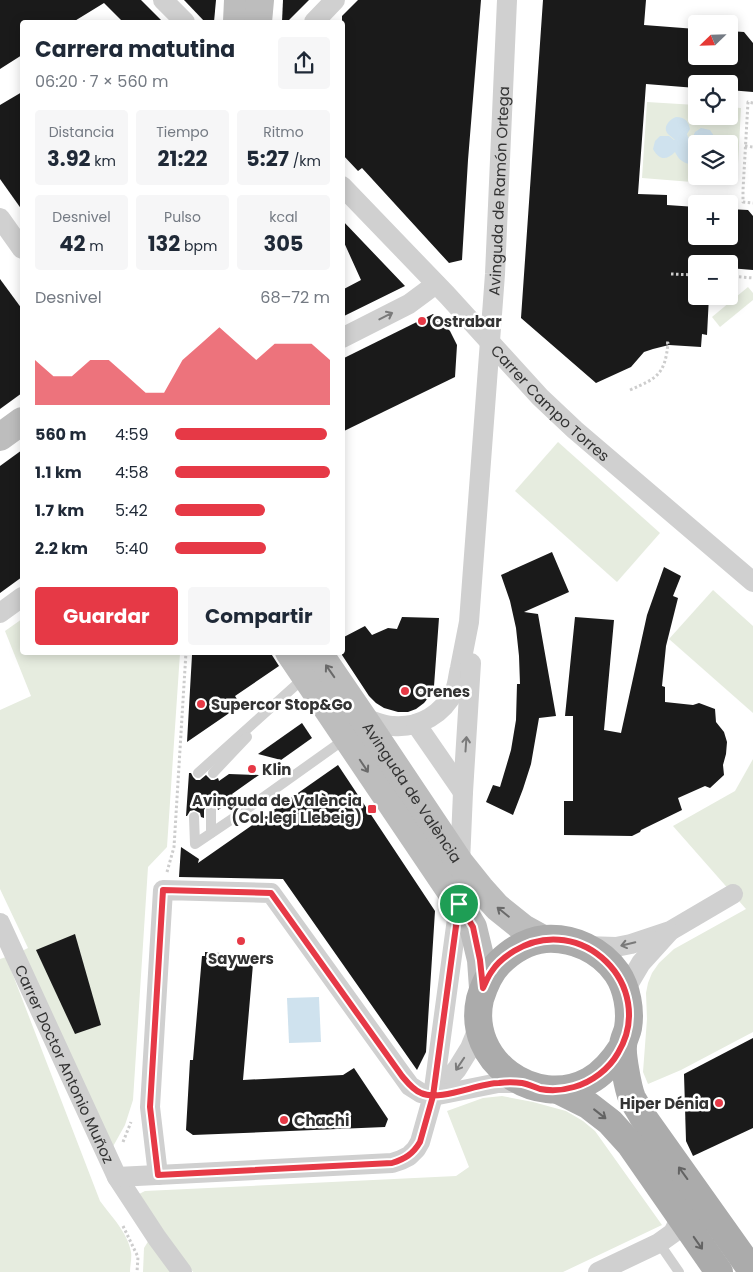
<!DOCTYPE html>
<html lang="es">
<head>
<meta charset="utf-8">
<style>
	:root { --surface:#fff; --page:#f6f6f7; --text:#1f2937; --muted:#747a83; --accent:#e63946 }
	body { margin:0; font-family:Poppins,sans-serif; background:var(--page); color:var(--text); height:100vh; display:flex; flex-direction:column; font-size:19px; white-space:nowrap }
	* { box-sizing:border-box; margin:0 }
	p { font-size:16px; color:var(--muted) }
	.icon { flex:none; width:28px; height:28px; fill:none; stroke:currentColor; stroke-width:2; stroke-linecap:round; stroke-linejoin:round }
	.map { position:relative; flex:1; overflow:hidden }
	.sheet { position:absolute; left:20px; top:20px; width:325px; height:635px; display:flex; flex-direction:column; background:var(--surface); border-radius:5px; box-shadow:0 2px 12px #0003 }
	.sheet>* { flex:none }
	.needle { width:32px; rotate:247deg }
	.tools { position:absolute; left:688px; top:15px; display:grid; gap:10px }
	.tools a { display:grid; place-items:center; width:50px; height:50px; border-radius:5px; background:var(--surface); box-shadow:0 2px 12px #0003; font-size:25px }
	.pin { position:absolute; display:grid; place-items:center; width:42px; height:42px; color:#fff; margin:-21px; border:2px solid #fff; border-radius:50%; box-shadow:0 1px 5px #0007 }
	.round { display:grid; place-items:center; flex:none; width:52px; height:52px; border-radius:5px; background:var(--page) }
	.head { display:flex; align-items:center; justify-content:space-between; height:85px; padding:0 15px }
	h1 { font-size:22px; font-weight:700; line-height:38px }
	.stats { display:grid; grid-template-columns:repeat(3,1fr); gap:8px; height:85px; padding:5px 15px }
	.stats div { display:grid; align-content:center; border-radius:5px; background:var(--page); text-align:center }
	.stats b { font-size:21px; font-weight:700 }
	.stats small { font-size:14px; font-weight:400 }
	.stats p { font-size:14px }
	.chart { height:140px; padding:10px 15px }
	.chart p { display:flex; justify-content:space-between }
	.chart svg { width:100%; height:90px; margin-top:5px; fill:var(--accent); opacity:.7 }
	.primary-button { display:flex; gap:10px; margin-top:auto; padding:10px 15px }
	.primary-button a { flex:1; height:58px; border-radius:5px; background:var(--accent); color:#fff; font-size:20px; font-weight:700; line-height:58px; text-align:center }
	.primary-button a+a { background:var(--page); color:var(--text) }
	ul { padding:0 15px; list-style:none; font-size:16px }
	li { display:grid; grid-template-columns:80px 60px 1fr; align-items:center; height:38px }
	li i { height:12px; border-radius:6px; background:var(--accent) }
	.map>svg:first-child { display:block }
	.green { fill:#e6ecdf }
	.water { fill:#cfe2ee }
	.building { fill:#1a1a1a }
	.lines { fill:none; stroke-linecap:round; stroke-linejoin:round }
	.path { stroke:#cdcdcd; stroke-width:3; stroke-dasharray:2.5 2.5; stroke-linecap:butt }
	.service { stroke:#d0d0d0; stroke-width:10 }
	.minor { stroke:#d0d0d0; stroke-width:20 }
	.secondary { stroke:#bdbdbd; stroke-width:28 }
	.primary { stroke:#ababab; stroke-width:28 }
	.oneway { stroke:#7a7a7a }
	.oneway2 { stroke:#6a6a6a }
	.oneway3 { stroke:#636363 }
	.route-casing { stroke:#fff; stroke-width:10 }
	.route { stroke:#e63946; stroke-width:6 }
	.poi-dot { fill:#e63946; stroke:#fff; stroke-width:2 }
	.labels { text-anchor:middle; dominant-baseline:central; stroke-width:5; stroke-linejoin:round; paint-order:stroke }
	.street-label { font-size:15px; fill:#333; stroke:#fff }
	.poi-label { font-size:15px; font-weight:bold; fill:#333; stroke:#fff; text-anchor:start }
</style>
</head>
<body>
<div class="map">
<svg width="753" height="1272" viewBox="0 0 753 1272">
	<rect width="100%" height="100%" fill="#fff"/>
	<g class="green">
		<polygon points="647,102 696,105 696,116 729,116 729,107 741,108 737,183 715,182 715,176 729,176 729,144 696,144 696,168 693,167 692,182 642,178"/>
		<polygon points="748,287 753,293 753,300 720,327 712,317"/>
		<polygon points="558,442 660,533 617,582 515,491"/>
		<polygon points="713,590 753,626 753,713 669,639"/>
		<polygon points="22,619 22,652 180,653 167,847 148,867 133,1100 125,1125 111,1150 20,952 28,948 0,889 0,710 31,696 5,631"/>
		<polygon points="753,759 753,1032 681,1070 648,1084 643,1072 647,1019 646,993 648,983 652,973 659,963 674,949 746,909 673,826 735,791"/>
		<path d="M 6,957 L 100,1201 C 111,1216 128,1233 131,1252 C 132,1258 130,1266 130,1272 L 0,1272 L 0,959 Z"/>
		<polygon points="502,1096 533,1102 566,1111 583,1121 595,1131 662,1225 563,1272 193,1272 180,1255 139,1194 145,1191 456,1176 469,1167 447,1111 483,1098"/>
		<polygon points="149,1240 174,1272 143,1272 144,1248"/>
	</g>
	<g class="water">
		<path d="M 676,117 C 685,117 688,121 690,129 L 687,134 L 688,137 L 690,138 L 693,137 L 695,132 L 701,128 L 710,130 L 714,136 L 712,139 L 712,144 L 696,144 L 696,164 C 686,165 679,161 675,152 C 666,161 659,160 653,149 L 655,141 L 660,136 L 669,136 L 674,140 L 675,140 C 673,138 670,136 668,134 C 662,127 670,119 676,117 Z"/>
		<polygon points="319,997 321,1042 289,1043 287,998"/>
	</g>
	<g class="building">
		<polygon points="0,0 141,0 163,22 123,22 104,3 73,22 22,22 22,55 0,69"/>
		<polygon points="184,0 216,0 214,22 205,22"/>
		<polygon points="283,0 309,0 287,22 282,22"/>
		<polygon points="358,0 481,0 468,160 462,260 449,263 362,168 358,171 342,154 342,16"/>
		<polygon points="543,0 646,0 644,25 696,29 696,56 729,56 729,31 744,32 753,43 753,92 729,90 729,84 696,84 696,88 646,84 638,194 667,195 667,205 696,207 696,236 729,236 729,209 748,210 753,216 753,270 729,268 729,264 696,264 696,296 709,296 707,335 702,334 701,347 669,345 653,349 644,352 631,367 596,383 521,318"/>
		<polygon points="22,92 22,210 0,179 0,105"/>
		<polygon points="342,220 405,286 342,317 342,290 361,280 342,238"/>
		<polygon points="0,279 22,309 22,393 0,409"/>
		<polygon points="433,314 450,331 457,345 455,377 342,432 342,359"/>
		<polygon points="22,450 22,577 0,593 0,466"/>
		<polygon points="552,552 569,592 524,612 538,614 556,716 539,718 531,764 523,789 513,815 486,802 493,785 500,787 506,767 511,750 516,720 517,684 520,684 519,656 516,628 510,601 501,575"/>
		<polygon points="664,567 681,576 673,596 678,598 666,646 662,686 665,687 665,702 693,705 699,703 715,709 716,722 724,732 727,742 726,754 723,765 724,775 710,788 705,786 678,798 682,810 641,830 640,832 632,836 564,835 564,801 573,801 573,716 565,716 575,617 614,620 604,730 621,733 647,615"/>
		<polygon points="402,617 439,618 434,686 432,693 424,703 416,709 408,712 398,712 384,708 376,703 369,696 342,655 342,638 365,626 372,635 388,628 397,629"/>
		<polygon points="199,652 270,652 279,666 235,696 241,705 187,742 192,655"/>
		<polygon points="302,723 312,738 281,760 258,754"/>
		<polygon points="338,765 435,911 426,1052 417,1070 283,879 179,877 181,847 199,859 198,863"/>
		<polygon points="189,773 191,773 193,777 196,780 200,780 206,775 211,780 214,780 218,778 219,781 229,774 259,775 232,794 235,799 218,810 217,806 214,804 211,803 207,804 204,810 204,818 201,817 200,813 194,810 190,811 187,816 186,816"/>
		<polygon points="75,934 101,1025 75,1034 36,950"/>
		<polygon points="205,952 250,955 249,963 253,964 243,1080 343,1075 354,1068 388,1119 385,1127 193,1135 186,1130 190,1060 193,1060 202,956 205,956"/>
		<polygon points="753,1038 753,1128 693,1156 686,1141 684,1074"/>
	</g>
	<g class="lines">
		<g class="path">
			<polyline points="753,103 748,102 743,190 743,202 753,203"/>
			<polyline points="745,146 753,147"/>
			<polyline points="671,274 696,275"/>
			<polyline points="729,276 753,278"/>
			<path d="M 630,390 C 657,378 665,375 668,343 L 665,343"/>
			<polyline points="167,872 174,847 186,652"/>
			<polyline points="123,1142 131,1122"/>
			<polyline points="123,1226 138,1257 137,1272"/>
		</g>
		<g class="service">
			<polyline points="198,773 296,685 306,680"/>
			<polyline points="213,773 247,737"/>
			<polyline points="211,810 211,833"/>
			<polyline points="194,817 195,844 244,811 345,739"/>
			<polyline points="659,1243 679,1272"/>
		</g>
		<g class="minor">
			<polyline points="163,0 185,22"/>
			<polyline points="314,22 335,0"/>
			<path id="s1" d="M 342,186 L 447,295 L 540,397 L 575,430 L 753,582"/>
			<polyline points="0,218 22,249"/>
			<polyline points="342,338 409,304 436,284"/>
			<polyline points="0,613 22,597"/>
			<path id="s2" d="M 363,718 C 372,720 383,726 393,726 C 420,728 443,714 455,690 C 458,683 458,675 460,668 C 463,652 466,637 469,622 L 495,274 L 507,0"/>
			<polyline points="416,724 463,792"/>
			<polyline points="460,863 463,792 471,663"/>
			<path id="s3" d="M 0,923 L 117,1177 L 157,1238 L 182,1272"/>
			<polyline points="585,946 616,947 631,944 670,931 733,894"/>
			<polyline points="625,990 641,963 669,932"/>
			<polyline points="433,1096 457,1069 470,1048 479,1026"/>
			<polyline points="158,1175 150,1107 163,890 271,893 402,1075 410,1086 421,1093 433,1096 498,1083 523,1083"/>
			<polyline points="117,1177 392,1163 401,1160 409,1156 416,1149 420,1142 433,1096 459,904"/>
			<polyline points="598,1272 659,1243 673,1233 677,1225 679,1215"/>
		</g>
		<g class="secondary">
			<polyline points="237,22 238,0"/>
			<polyline points="258,22 260,0"/>
			<polyline points="0,437 22,421"/>
			<polyline points="289,652 459,904 473,927 481,960 483,988"/>
			<path id="s4" d="M 318,652 L 363,718 L 460,863 L 480,888 L 497,907 L 523,928 L 543,939"/>
		</g>
		<g class="primary">
			<path d="M 623,1046 C 614,1060 604,1073 589,1081 C 535,1110 466,1061 480,999 C 484,986 489,973 499,963 C 511,951 527,941 545,939 C 573,937 601,950 617,973 C 627,988 631,1010 628,1028 C 627,1034 623,1039 623,1046 C 622,1055 628,1089 632,1098 C 635,1104 640,1111 643,1117 L 753,1272"/>
			<polyline points="558,1090 588,1105 610,1122 630,1144 719,1272"/>
		</g>
	</g>
	<defs><path id="oneway-shaft" d="M-6 0H5M1.5-3L5.5 0L1.5 3" fill="none" stroke-width="1.6" stroke-linecap="round" stroke-linejoin="round" transform="scale(1.25)"/></defs>
	<g class="oneway">
		<use href="#oneway-shaft" transform="translate(386 316) rotate(-27)"/>
		<use href="#oneway-shaft" transform="translate(466 744) rotate(-86)"/>
		<use href="#oneway-shaft" transform="translate(628 944) rotate(167)"/>
		<use href="#oneway-shaft" transform="translate(460 1064) rotate(124)"/>
	</g>
	<g class="oneway2">
		<use href="#oneway-shaft" transform="translate(330 671) rotate(-125)"/>
		<use href="#oneway-shaft" transform="translate(364 766) rotate(56)"/>
		<use href="#oneway-shaft" transform="translate(503 912) rotate(-141)"/>
	</g>
	<g class="oneway3">
		<use href="#oneway-shaft" transform="translate(600 1114) rotate(38)"/>
		<use href="#oneway-shaft" transform="translate(683 1173) rotate(-126)"/>
		<use href="#oneway-shaft" transform="translate(698 1243) rotate(55)"/>
	</g>
	<g class="lines">
		<g class="route-casing">
			<path id="route" d="M 459,904 L 433,1096 L 420,1142 C 413,1154 405,1159 392,1163 L 158,1175 L 150,1107 L 163,890 L 271,893 L 402,1076 C 407,1082 413,1090 421,1093 C 440,1102 478,1083 499,1083 C 506,1082 515,1082 522,1083 C 528,1084 534,1087 540,1089 C 551,1091 564,1090 574,1087 C 592,1082 609,1069 618,1053 C 658,986 581,910 514,951 C 506,956 497,963 492,971 C 488,976 486,982 483,988 L 480,960 L 473,927 L 459,904"/>
		</g>
		<use href="#route" class="route"/>
	</g>
	<g class="poi-dot">
		<circle cx="422" cy="321" r="5"/>
		<circle cx="405" cy="691" r="5"/>
		<circle cx="201" cy="704" r="5"/>
		<circle cx="252" cy="769" r="5"/>
		<rect x="367" y="804" width="10" height="10" rx="2.5"/>
		<circle cx="241" cy="941" r="5"/>
		<circle cx="719" cy="1103" r="5"/>
		<circle cx="284" cy="1120" r="5"/>
	</g>
	<g class="labels">
		<g class="street-label">
			<text stroke="none"><textPath href="#s2" startOffset="609">Avinguda de Ramón Ortega</textPath></text>
			<text stroke="none"><textPath href="#s1" startOffset="301">Carrer Campo Torres</textPath></text>
			<text stroke="none"><textPath href="#s4" startOffset="169">Avinguda de València</textPath></text>
			<text stroke="none"><textPath href="#s3" startOffset="155">Carrer Doctor Antonio Muñoz</textPath></text>
		</g>
		<g class="poi-label">
			<text x="432" y="321">Ostrabar</text>
			<text x="415" y="691">Orenes</text>
			<text x="211" y="704">Supercor Stop&amp;Go</text>
			<text x="262" y="769">Klin</text>
			<text x="362" y="800" text-anchor="end">Avinguda de València<tspan x="362" dy="17">(Col·legi Llebeig)</tspan></text>
			<text x="241" y="958" text-anchor="middle">Saywers</text>
			<text x="709" y="1103" text-anchor="end">Hiper Dénia</text>
			<text x="294" y="1120">Chachi</text>
		</g>
	</g>
</svg>
<div class="tools">
<a><svg class="needle" viewBox="-14 -14 28 28"><path d="M0-13l5 13h-10z" fill="#e53935"/><path d="M0 13l5-13h-10z" fill="#747a83"/></svg></a>
<a><svg class="icon" aria-label="locate" viewBox="0 0 24 24"><circle cx="12" cy="12" r="6"/><path d="M12 2v4M12 18v4M2 12h4M18 12h4"/></svg></a>
<a><svg class="icon" aria-label="layers" viewBox="0 0 24 24"><path d="M12 4l9 5-9 5-9-5zM3 14l9 5 9-5"/></svg></a>
<a>+</a>
<a>−</a>
</div>
<div class="pin" style="left:459px;top:904px;background:#1e9e55"><svg class="icon" aria-label="arrive" viewBox="0 0 24 24"><path d="M6 21V4h12l-3 4 3 4H6"/></svg></div>
<section class="sheet">
<div class="head"><div><h1>Carrera matutina</h1><p>06:20 · 7 × 560 m</p></div><a class="round"><svg class="icon" aria-label="share" viewBox="0 0 24 24"><path d="M12 15V3M7 8l5-5 5 5M5 13v7h14v-7"/></svg></a></div>
<div class="stats">
<div><p>Distancia</p><b>3.92<small> km</small></b></div>
<div><p>Tiempo</p><b>21:22</b></div>
<div><p>Ritmo</p><b>5:27<small> /km</small></b></div>
</div>
<div class="stats">
<div><p>Desnivel</p><b>42<small> m</small></b></div>
<div><p>Pulso</p><b>132<small> bpm</small></b></div>
<div><p>kcal</p><b>305</b></div>
</div>
<div class="chart"><p><span>Desnivel</span>68–72 m</p>
<svg viewBox="0 0 160 44" preserveAspectRatio="none"><path d="M0 44V22L10 30L20 30L30 22L40 22L50 30L60 38L70 38L80 22L90 14L100 6L110 14L120 22L130 14L140 14L150 14L160 22V44z"/></svg>
</div>
<ul>
<li><b>560 m</b>4:59<i style="width:98%"></i></li>
<li><b>1.1 km</b>4:58<i style="width:100%"></i></li>
<li><b>1.7 km</b>5:42<i style="width:58%"></i></li>
<li><b>2.2 km</b>5:40<i style="width:59%"></i></li>
</ul>
<div class="primary-button"><a>Guardar</a><a>Compartir</a></div>
</section>
</div>
</body>
</html>
